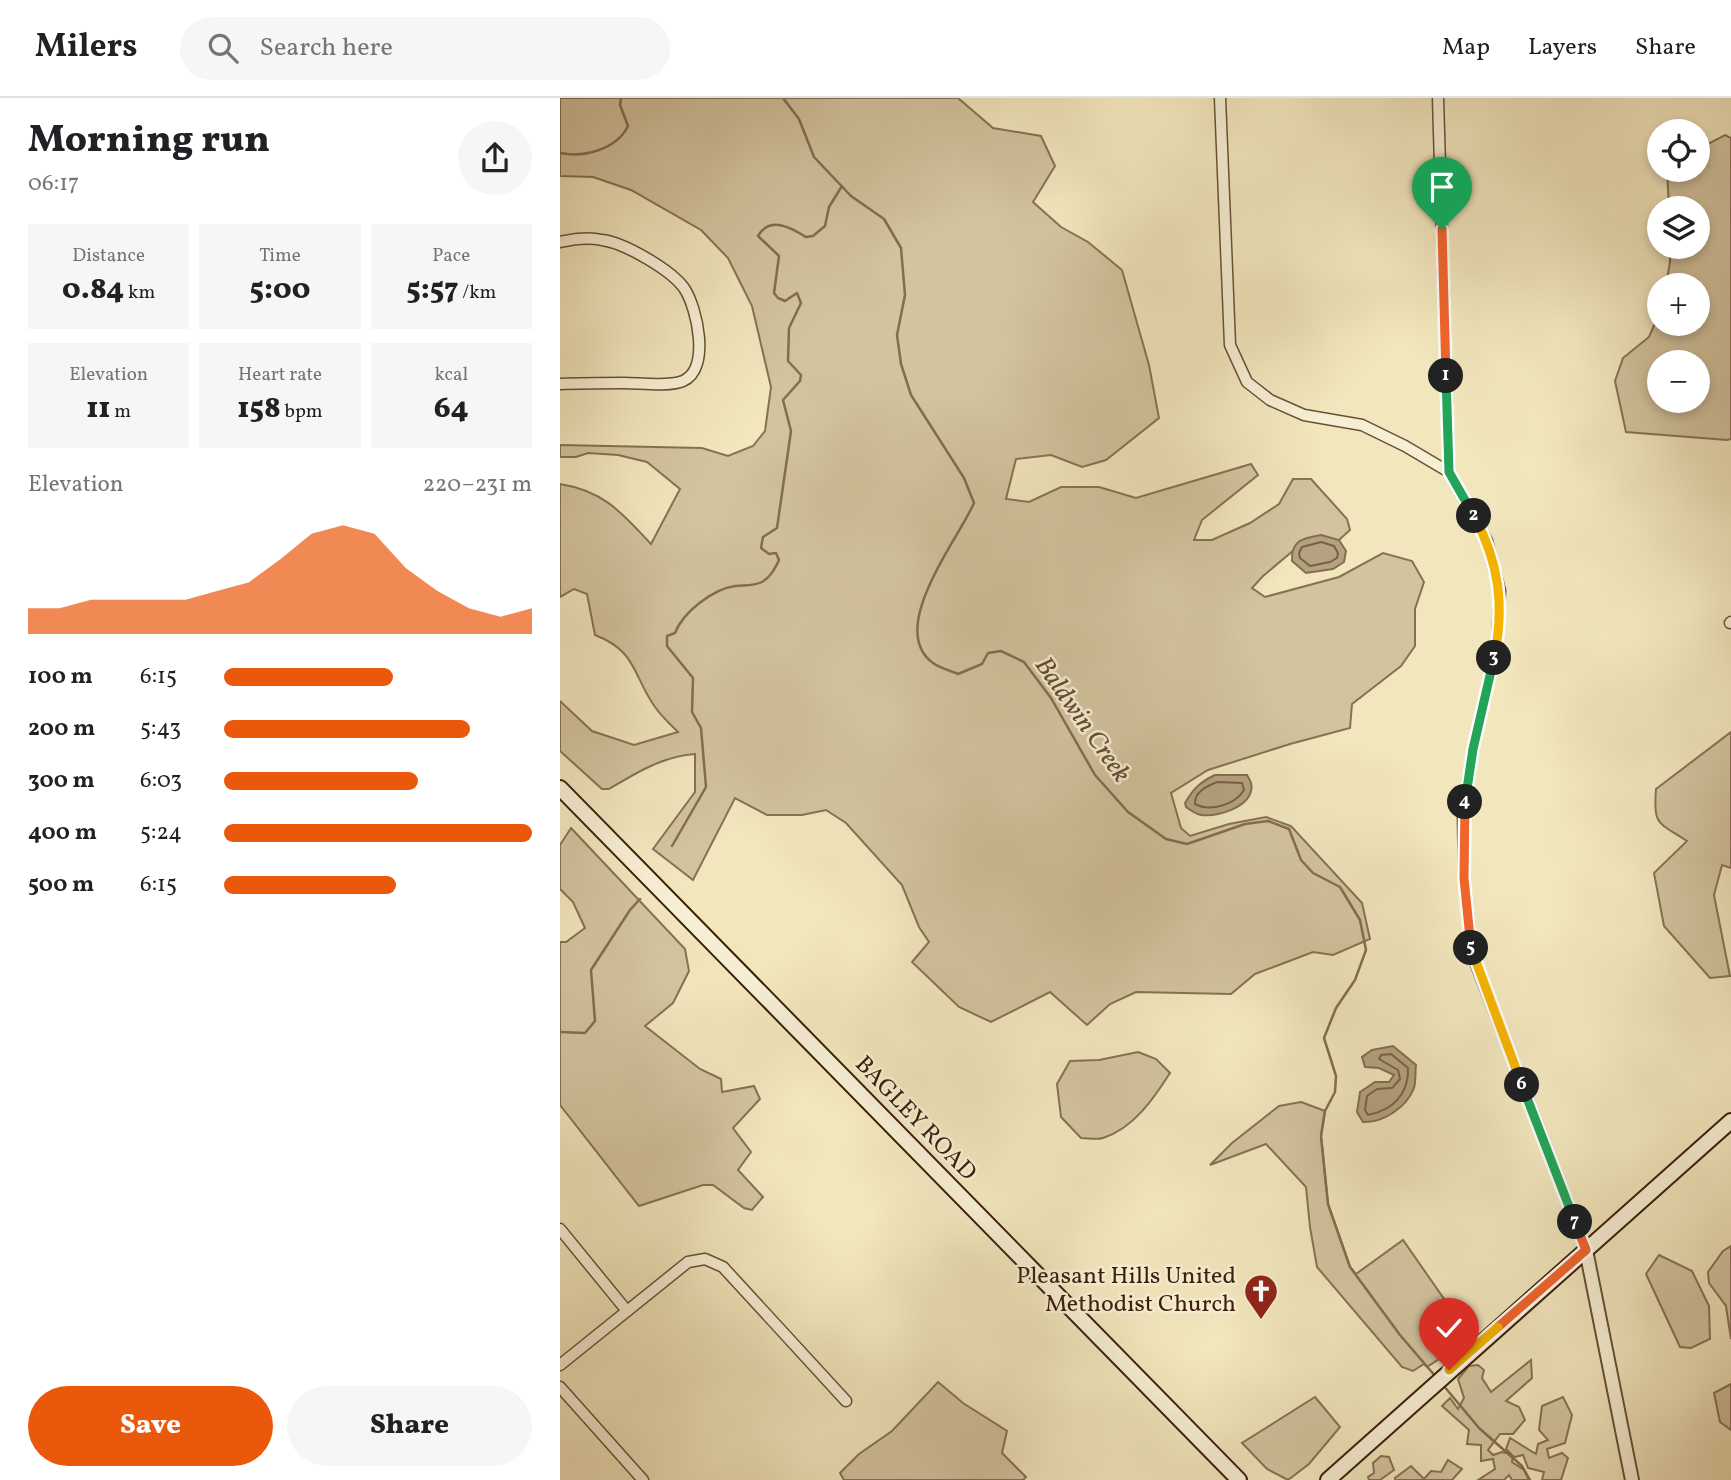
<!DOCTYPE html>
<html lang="en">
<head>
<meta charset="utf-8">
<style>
	:root { --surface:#fff; --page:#f6f6f6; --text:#202124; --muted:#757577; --line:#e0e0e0; --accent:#ea580c }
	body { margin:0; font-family:Vollkorn,serif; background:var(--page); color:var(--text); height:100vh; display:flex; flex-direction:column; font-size:26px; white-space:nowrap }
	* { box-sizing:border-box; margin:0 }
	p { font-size:23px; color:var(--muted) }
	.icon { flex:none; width:38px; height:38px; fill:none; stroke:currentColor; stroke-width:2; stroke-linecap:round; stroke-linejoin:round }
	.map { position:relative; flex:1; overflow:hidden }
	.panel { display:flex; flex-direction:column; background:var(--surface); width:560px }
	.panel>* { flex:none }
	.controls { position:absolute; left:1087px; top:21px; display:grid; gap:14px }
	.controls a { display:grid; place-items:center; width:63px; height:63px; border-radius:50%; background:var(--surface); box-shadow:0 4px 10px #0003; font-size:35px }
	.pin { position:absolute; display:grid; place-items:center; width:60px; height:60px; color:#fff; margin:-72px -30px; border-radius:50% 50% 50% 0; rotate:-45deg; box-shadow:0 0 7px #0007 }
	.pin .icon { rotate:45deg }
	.km { position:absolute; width:35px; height:35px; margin:-18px; border-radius:50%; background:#222; color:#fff; font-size:19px; line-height:35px; text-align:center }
	.round { display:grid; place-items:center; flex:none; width:74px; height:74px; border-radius:37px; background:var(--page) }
	.headline { display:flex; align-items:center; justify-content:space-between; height:119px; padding:0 28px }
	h1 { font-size:38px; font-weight:800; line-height:52px }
	.stats { display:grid; grid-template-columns:repeat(3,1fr); gap:10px; height:119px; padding:7px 28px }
	.stats div { display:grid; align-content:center; border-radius:0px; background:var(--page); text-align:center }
	.stats b { font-size:30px; font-weight:800 }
	.stats small { font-size:19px; font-weight:400 }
	.stats p { font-size:19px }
	.chart { height:196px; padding:14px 28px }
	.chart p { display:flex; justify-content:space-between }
	.chart svg { width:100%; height:126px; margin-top:7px; fill:var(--accent); opacity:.7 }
	.cta { display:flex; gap:14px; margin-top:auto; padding:14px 28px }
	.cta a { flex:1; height:80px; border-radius:42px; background:var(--accent); color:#fff; font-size:28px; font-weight:800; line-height:80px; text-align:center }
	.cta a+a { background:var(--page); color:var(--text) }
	ul { padding:0 28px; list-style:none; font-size:23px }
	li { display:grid; grid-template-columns:112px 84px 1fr; align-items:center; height:52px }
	li i { height:18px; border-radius:9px; background:var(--accent) }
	header { display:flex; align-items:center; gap:42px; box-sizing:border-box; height:98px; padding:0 35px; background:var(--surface); border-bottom:2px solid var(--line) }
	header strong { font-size:33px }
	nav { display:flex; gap:38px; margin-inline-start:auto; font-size:24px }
	.search { width:490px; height:63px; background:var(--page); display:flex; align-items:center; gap:18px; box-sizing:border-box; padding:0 24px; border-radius:38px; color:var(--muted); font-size:26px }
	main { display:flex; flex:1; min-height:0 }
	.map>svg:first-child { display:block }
	.green { fill:#d3c49f; stroke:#877154; stroke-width:2; fill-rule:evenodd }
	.water { fill:#b4a280; stroke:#846d51; stroke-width:2 }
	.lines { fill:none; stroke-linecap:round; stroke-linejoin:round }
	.shore { stroke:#786045; stroke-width:2 }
	.stream { stroke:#846d51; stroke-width:2.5 }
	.minor-casing { stroke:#695037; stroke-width:13 }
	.tertiary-casing { stroke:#695037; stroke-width:16 }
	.secondary-casing { stroke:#3b1e0a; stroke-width:18 }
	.minor { stroke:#f7efd4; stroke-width:10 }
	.tertiary { stroke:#f7efd4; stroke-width:12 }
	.secondary { stroke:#f7efd4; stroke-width:14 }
	.split-1-casing { stroke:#fff; stroke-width:14 }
	.split-2-casing { stroke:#fff; stroke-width:14 }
	.split-3-casing { stroke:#fff; stroke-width:14 }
	.split-4-casing { stroke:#fff; stroke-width:14 }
	.split-5-casing { stroke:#fff; stroke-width:14 }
	.split-6-casing { stroke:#fff; stroke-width:14 }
	.split-7-casing { stroke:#fff; stroke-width:14 }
	.split-8-casing { stroke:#fff; stroke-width:14 }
	.split-9-casing { stroke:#fff; stroke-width:14 }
	.split-1 { stroke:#f0652b; stroke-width:9 }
	.split-2 { stroke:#22a559; stroke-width:9 }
	.split-3 { stroke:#f5b400; stroke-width:9 }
	.split-4 { stroke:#22a559; stroke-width:9 }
	.split-5 { stroke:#f0652b; stroke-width:9 }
	.split-6 { stroke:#f5b400; stroke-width:9 }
	.split-7 { stroke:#22a559; stroke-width:9 }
	.split-8 { stroke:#f0652b; stroke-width:9 }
	.split-9 { stroke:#f5b400; stroke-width:9 }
	.labels { text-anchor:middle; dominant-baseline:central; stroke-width:5; stroke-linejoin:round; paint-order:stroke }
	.street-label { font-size:24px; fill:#3b1e0a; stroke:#f7efd4 }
	.poi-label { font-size:24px; fill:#3b1e0a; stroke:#f7efd4; text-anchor:end }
	.water-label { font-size:26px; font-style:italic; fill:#654c33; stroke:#f7efd4 }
</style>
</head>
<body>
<header>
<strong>Milers</strong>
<div class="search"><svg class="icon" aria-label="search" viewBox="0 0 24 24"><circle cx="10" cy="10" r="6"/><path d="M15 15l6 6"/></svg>Search here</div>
<nav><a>Map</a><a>Layers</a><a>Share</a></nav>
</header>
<main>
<section class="panel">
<div class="headline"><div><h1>Morning run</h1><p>06:17</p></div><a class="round"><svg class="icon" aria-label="share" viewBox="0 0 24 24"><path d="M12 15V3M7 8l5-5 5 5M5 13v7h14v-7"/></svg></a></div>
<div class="stats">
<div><p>Distance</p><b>0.84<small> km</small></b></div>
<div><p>Time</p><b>5:00</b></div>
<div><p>Pace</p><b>5:57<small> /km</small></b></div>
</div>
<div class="stats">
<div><p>Elevation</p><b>11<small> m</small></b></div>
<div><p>Heart rate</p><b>158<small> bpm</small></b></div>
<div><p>kcal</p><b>64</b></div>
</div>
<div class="chart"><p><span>Elevation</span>220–231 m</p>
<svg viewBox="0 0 160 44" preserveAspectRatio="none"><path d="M0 44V35L10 35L20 32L30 32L40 32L50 32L60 29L70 26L80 18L90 9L100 6L110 9L120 21L130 29L140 35L150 38L160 35V44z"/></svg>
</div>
<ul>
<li><b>100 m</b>6:15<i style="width:55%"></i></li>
<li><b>200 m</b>5:43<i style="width:80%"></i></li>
<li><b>300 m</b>6:03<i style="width:63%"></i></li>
<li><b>400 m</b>5:24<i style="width:100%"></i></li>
<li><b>500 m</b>6:15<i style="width:56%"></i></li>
</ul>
<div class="cta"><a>Save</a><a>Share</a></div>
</section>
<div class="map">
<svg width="1171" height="1382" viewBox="0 0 1171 1382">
	<rect width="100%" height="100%" fill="#f2e6bd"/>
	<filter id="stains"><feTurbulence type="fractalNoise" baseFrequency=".00286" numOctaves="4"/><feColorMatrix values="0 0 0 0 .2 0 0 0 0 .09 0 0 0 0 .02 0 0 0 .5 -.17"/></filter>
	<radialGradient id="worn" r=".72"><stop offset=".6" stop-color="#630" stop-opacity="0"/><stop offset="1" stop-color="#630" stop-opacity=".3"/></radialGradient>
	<g class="green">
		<path d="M 0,0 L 398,0 L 433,30 L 481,38 L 495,68 L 473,104 L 501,129 L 528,144 L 562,172 L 589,267 L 599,320 L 546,362 L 522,369 L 491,357 L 456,361 L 446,401 L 469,404 L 501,389 L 539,389 L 576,400 L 691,366 L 698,377 L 642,422 L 634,442 L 652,442 L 690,425 L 719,406 L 733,381 L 751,381 L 787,421 L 790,432 L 779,442 L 746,442 L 703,478 L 692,490 L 705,499 L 779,479 L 823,455 L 852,463 L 864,484 L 855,511 L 855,548 L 841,568 L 792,606 L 790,630 L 730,646 L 648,672 L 611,695 L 621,730 L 630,738 L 669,726 L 706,719 L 731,728 L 802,805 L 810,841 L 773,857 L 753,854 L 695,876 L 671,896 L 576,894 L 550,906 L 527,927 L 490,894 L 431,924 L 399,909 L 352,864 L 369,844 L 359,829 L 342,787 L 286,725 L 266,712 L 242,717 L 207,717 L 175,700 L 133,782 L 93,751 L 135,694 L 135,656 C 103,658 76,675 49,691 L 42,691 L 0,653 L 0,603 L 32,633 L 74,647 L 118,634 C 110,626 101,618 95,609 C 73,578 77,553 35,537 L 27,496 L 14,491 L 0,499 L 0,386 C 44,393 62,415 91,446 L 120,391 L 87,364 L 58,357 L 28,355 L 16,359 L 0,359 L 0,347 L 142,350 L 168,358 L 193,348 L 205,333 L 211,289 L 192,208 L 168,160 L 141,132 L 71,92 L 33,79 L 0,78 Z"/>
		<path d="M 1165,37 L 1171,40 L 1171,341 L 1167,342 L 1066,334 L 1055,283 L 1063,260 L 1089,239 L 1099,216 L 1099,226 L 1138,226 L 1138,187 L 1106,187 L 1110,164 L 1110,149 L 1138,149 L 1138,110 L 1109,110 L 1107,72 L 1138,72 L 1138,51 ZM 1099,264 L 1138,264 L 1138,303 L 1099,303 Z"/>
		<path d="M 1171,634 L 1171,770 L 1162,767 L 1154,797 L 1170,878 L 1150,880 L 1104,828 L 1094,775 L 1127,743 C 1098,724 1093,728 1096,691 Z"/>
		<polygon points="11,730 125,851 129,873 113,905 85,928 140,971 161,981 162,994 194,988 200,1001 173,1030 191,1054 178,1072 203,1099 192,1112 184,1110 153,1087 143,1087 79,1108 0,1007 0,844 6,844 25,830 13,804 0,791 0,747"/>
		<path d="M 578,954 L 596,961 L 610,975 C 594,1000 574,1030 543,1040 C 537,1042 528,1040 521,1040 L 501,1019 L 497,986 L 510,963 L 539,962 Z"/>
		<polygon points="741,1004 765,1013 761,1038 768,1106 790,1169 796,1176 843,1142 896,1218 894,1251 867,1269 864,1266 853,1273 842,1269 757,1169 750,1129 746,1089 706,1046 650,1067 672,1045 719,1008"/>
		<polygon points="1171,1148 1171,1241 1166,1208 1149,1185 1148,1174 1163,1153"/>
		<polygon points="1099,1157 1132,1173 1149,1208 1150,1241 1131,1250 1120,1249 1086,1176"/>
		<polygon points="971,1262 972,1280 946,1303 959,1309 965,1322 953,1336 940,1336 928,1352 933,1357 942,1354 951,1356 946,1351 950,1340 976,1356 978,1346 988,1342 979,1332 982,1308 1003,1299 1012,1317 1005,1345 987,1351 989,1360 1002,1355 1008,1360 1001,1382 982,1382 984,1374 968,1370 963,1357 955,1359 953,1358 952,1364 964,1372 969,1382 952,1382 949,1377 944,1382 918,1382 935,1371 933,1361 921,1363 921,1347 907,1346 909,1332 882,1308 890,1300 898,1311 904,1300 898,1281 909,1268 918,1267 924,1272 922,1280 931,1294"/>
		<polygon points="378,1284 403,1305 447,1333 442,1355 466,1379 463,1382 284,1382 280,1375 299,1356 332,1333"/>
		<polygon points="1171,1286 1171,1332 1160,1324 1154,1295"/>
		<polygon points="755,1299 780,1329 749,1366 728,1382 707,1371 682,1345"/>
		<polygon points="821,1358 829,1359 834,1372 820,1382 809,1382 808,1379 814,1375 813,1365"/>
		<polygon points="888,1362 902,1371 892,1382 835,1382 835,1380 851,1368 864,1381 871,1373 881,1374"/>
	</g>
	<g class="water">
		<path d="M 761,437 L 779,442 L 786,453 L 784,464 L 773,471 L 746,475 L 732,463 C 731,442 743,440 761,437 Z"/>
		<path d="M 655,677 L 687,677 C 690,682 693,687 691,693 C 687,710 657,719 641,717 C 636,716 630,712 626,709 L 625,705 C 633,691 640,684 655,677 Z"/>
		<path d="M 833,948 L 856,967 C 855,974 856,984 854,990 C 847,1009 823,1025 803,1024 L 797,1014 L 800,994 L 815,984 L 829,984 L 834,977 L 819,970 L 805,969 L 802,959 L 812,952 Z"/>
	</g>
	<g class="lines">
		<g class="shore">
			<polygon points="761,444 774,448 778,455 777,460 770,464 750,468 740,460 739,455 742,449"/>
			<path d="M 657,684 L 682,685 L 684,692 C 675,707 650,714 635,706 C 634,694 647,688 657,684 Z"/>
			<path d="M 831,956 L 848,970 C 849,996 833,1012 808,1017 L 805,1012 L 807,998 L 817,991 L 832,990 L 840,981 L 838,972 L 819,961 L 821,957 Z"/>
		</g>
		<g class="stream">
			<path d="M 223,0 L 239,21 L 254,59 L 291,98 L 324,121 L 341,150 L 345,197 L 337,237 L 341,266 L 351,297 L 404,380 L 414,405 C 398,442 326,531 373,565 C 380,570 391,573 398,576 L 422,566 L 428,555 L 441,553 L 464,564 L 491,600 L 535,677 L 568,714 L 606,741 L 627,746 L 685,726 L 708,723 L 729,731 L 741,762 L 753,775 L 780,789 L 800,822 L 806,852 L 795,882 L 776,910 L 764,940 L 776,978 L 775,994 L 765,1013 L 761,1038 L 768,1106 L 790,1169 L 840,1237 L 876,1279"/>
			<path d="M 0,55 C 24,60 57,51 68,28 L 60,7 L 61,0"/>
			<path d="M 112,748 L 146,689 L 141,630 L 132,614 L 133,580 L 107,548 L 107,538 L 115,535 C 123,514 153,491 175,488 C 184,487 194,488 202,484 C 211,479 215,470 219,462 L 216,455 L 209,456 L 201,450 L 203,439 L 217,430 L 231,333 L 223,302 L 240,283 L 241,277 L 228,263 L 229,230 L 241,205 L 237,195 L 225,203 L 218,200 L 214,195 L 219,158 L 198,138 C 210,118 230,129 246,139 L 253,138 L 265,128 L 269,109 L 282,88"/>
			<polyline points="0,934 25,935 35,923 31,872 70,812 80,801"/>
			<polyline points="883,1287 919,1330 962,1368 970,1382"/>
		</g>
		<g class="minor-casing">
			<g id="minor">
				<polyline points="660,0 670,247 687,284 710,302 744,317 802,327 845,348 889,374 927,443 940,493 937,547 913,651 903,714 904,780 912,856 1026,1152"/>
				<polyline points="878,0 889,374"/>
				<path d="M 0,144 C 13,141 29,139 42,142 C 65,145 111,172 124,190 C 137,209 151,271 123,283 C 109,289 80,285 64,285 C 43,285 21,285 0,286"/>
				<polyline points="1170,525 1171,524"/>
				<polyline points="0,1131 67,1213"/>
				<polyline points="0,1267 128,1164 145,1161 163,1169 286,1303"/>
				<polyline points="0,1289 83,1382"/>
			</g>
		</g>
		<g class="tertiary-casing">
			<polyline id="tertiary" points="1026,1152 1072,1382"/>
		</g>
		<g class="secondary-casing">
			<g id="secondary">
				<polyline points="0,690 679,1382"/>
				<polyline points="768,1382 1171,1023"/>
			</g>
		</g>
		<use href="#minor" class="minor"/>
		<use href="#tertiary" class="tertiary"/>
		<use href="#secondary" class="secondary"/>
	</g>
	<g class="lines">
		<g class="split-1-casing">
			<polyline id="split-1" points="882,131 886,278"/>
		</g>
		<g class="split-2-casing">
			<polyline id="split-2" points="886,278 889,374 914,418"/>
		</g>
		<g class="split-3-casing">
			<path id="split-3" d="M 914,418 C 939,464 945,508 934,560"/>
		</g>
		<g class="split-4-casing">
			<polyline id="split-4" points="905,704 913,651 934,560"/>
		</g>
		<g class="split-5-casing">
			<polyline id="split-5" points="905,704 904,780 911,850"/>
		</g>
		<g class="split-6-casing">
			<polyline id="split-6" points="911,850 962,987"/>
		</g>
		<g class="split-7-casing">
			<polyline id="split-7" points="962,987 1015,1124"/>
		</g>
		<g class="split-8-casing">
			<polyline id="split-8" points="938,1229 1026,1152 1015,1124"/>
		</g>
		<g class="split-9-casing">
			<polyline id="split-9" points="889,1272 938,1229"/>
		</g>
		<use href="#split-1" class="split-1"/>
		<use href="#split-2" class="split-2"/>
		<use href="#split-3" class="split-3"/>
		<use href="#split-4" class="split-4"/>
		<use href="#split-5" class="split-5"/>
		<use href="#split-6" class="split-6"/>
		<use href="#split-7" class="split-7"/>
		<use href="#split-8" class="split-8"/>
		<use href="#split-9" class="split-9"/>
	</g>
	<defs>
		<g id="church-pin" transform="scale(1.75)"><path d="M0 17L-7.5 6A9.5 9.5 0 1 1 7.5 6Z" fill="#8f2418" stroke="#f7efd4"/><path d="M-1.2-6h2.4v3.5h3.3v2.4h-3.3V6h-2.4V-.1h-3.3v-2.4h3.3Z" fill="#fff"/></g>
	</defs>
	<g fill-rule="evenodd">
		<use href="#church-pin" x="701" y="1193"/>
	</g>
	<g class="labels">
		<g class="street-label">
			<text transform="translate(355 1021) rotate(46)">BAGLEY ROAD</text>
		</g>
		<g class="poi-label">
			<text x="676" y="1179">Pleasant Hills United<tspan x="676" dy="28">Methodist Church</tspan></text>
		</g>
		<g class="water-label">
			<text transform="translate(522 622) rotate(55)">Baldwin Creek</text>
		</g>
	</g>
	<rect width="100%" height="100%" filter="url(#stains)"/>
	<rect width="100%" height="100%" fill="url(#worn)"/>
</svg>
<div class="controls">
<a><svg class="icon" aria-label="locate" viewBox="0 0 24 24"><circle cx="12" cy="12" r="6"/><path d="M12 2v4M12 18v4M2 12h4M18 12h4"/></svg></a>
<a><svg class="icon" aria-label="layers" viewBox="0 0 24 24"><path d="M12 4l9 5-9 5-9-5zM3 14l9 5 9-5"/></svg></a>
<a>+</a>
<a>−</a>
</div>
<div class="pin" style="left:882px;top:131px;background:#1e9e55"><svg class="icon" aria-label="arrive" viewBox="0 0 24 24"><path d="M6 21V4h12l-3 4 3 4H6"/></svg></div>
<div class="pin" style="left:889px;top:1272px;background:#d93025"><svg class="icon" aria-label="check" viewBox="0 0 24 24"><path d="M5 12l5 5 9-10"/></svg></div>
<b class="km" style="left:886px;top:278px">1</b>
<b class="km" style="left:914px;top:418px">2</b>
<b class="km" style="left:934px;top:560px">3</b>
<b class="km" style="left:905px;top:704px">4</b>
<b class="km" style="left:911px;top:850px">5</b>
<b class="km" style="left:962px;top:987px">6</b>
<b class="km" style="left:1015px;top:1124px">7</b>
</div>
</main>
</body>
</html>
